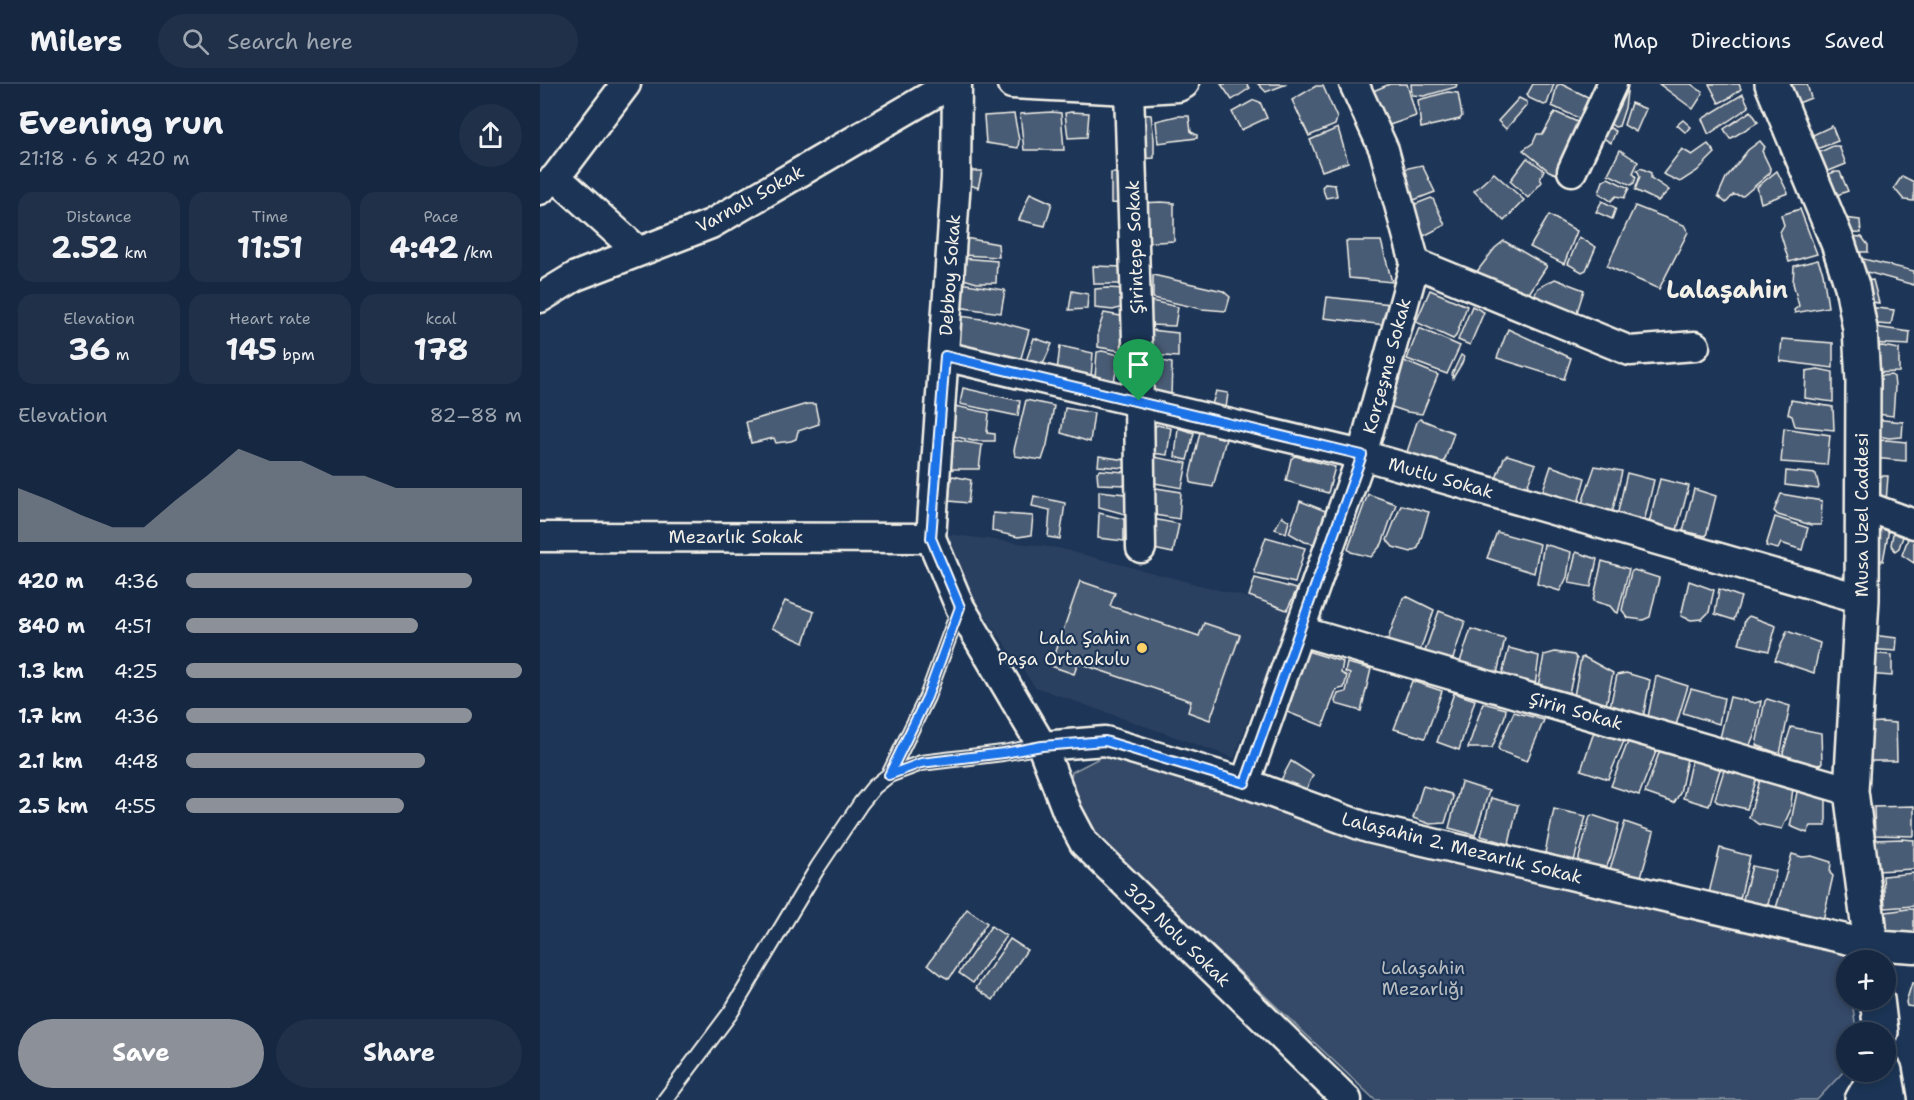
<!DOCTYPE html>
<html lang="en">
<head>
<meta charset="utf-8">
<style>
	:root { --surface:#162841; --page:#1f3048; --text:#f1f3f6; --muted:#9ea6b1; --line:#35445a; --accent:#8c9099 }
	body { margin:0; font-family:"Shantell Sans",sans-serif; background:var(--page); color:var(--text); height:100vh; display:flex; flex-direction:column; font-size:22px; white-space:nowrap }
	* { box-sizing:border-box; margin:0 }
	p { font-size:20px; color:var(--muted) }
	.icon { flex:none; width:33px; height:33px; fill:none; stroke:currentColor; stroke-width:2; stroke-linecap:round; stroke-linejoin:round }
	.map { position:relative; flex:1; overflow:hidden }
	.drawer { display:flex; flex-direction:column; background:var(--surface); width:540px }
	.drawer>* { flex:none }
	.fabs { position:absolute; left:1296px; top:866px; display:grid; gap:12px }
	.fabs a { display:grid; place-items:center; width:60px; height:60px; border-radius:50%; background:var(--surface); box-shadow:0 3px 9px #0003,0 0 0 2px var(--line); font-size:30px }
	.pin { position:absolute; display:grid; place-items:center; width:51px; height:51px; color:#fff; margin:-62px -26px; border-radius:50% 50% 50% 0; rotate:-45deg; box-shadow:0 0 6px #0007 }
	.pin .icon { rotate:45deg }
	.round { display:grid; place-items:center; flex:none; width:63px; height:63px; border-radius:32px; background:var(--page) }
	.overview { display:flex; align-items:center; justify-content:space-between; height:102px; padding:0 18px }
	h1 { font-size:33px; font-weight:700; line-height:45px }
	.metrics { display:grid; grid-template-columns:repeat(3,1fr); gap:9px; height:102px; padding:6px 18px }
	.metrics div { display:grid; align-content:center; border-radius:15px; background:var(--page); text-align:center }
	.metrics b { font-size:30px; font-weight:700 }
	.metrics small { font-size:16px; font-weight:400 }
	.metrics p { font-size:16px }
	.chart { height:168px; padding:12px 18px }
	.chart p { display:flex; justify-content:space-between }
	.chart svg { width:100%; height:108px; margin-top:6px; fill:var(--accent); opacity:.7 }
	.action { display:flex; gap:12px; margin-top:auto; padding:12px 18px }
	.action a { flex:1; height:69px; border-radius:36px; background:var(--accent); color:#fff; font-size:24px; font-weight:700; line-height:69px; text-align:center }
	.action a+a { background:var(--page); color:var(--text) }
	ul { padding:0 18px; list-style:none; font-size:20px }
	li { display:grid; grid-template-columns:96px 72px 1fr; align-items:center; height:45px }
	li i { height:15px; border-radius:8px; background:var(--accent) }
	header { display:flex; align-items:center; gap:36px; box-sizing:border-box; height:84px; padding:0 30px; background:var(--surface); border-bottom:2px solid var(--line) }
	header strong { font-size:28px }
	nav { display:flex; gap:33px; margin-inline-start:auto; font-size:21px }
	.search { width:420px; height:54px; background:var(--page); display:flex; align-items:center; gap:15px; box-sizing:border-box; padding:0 21px; border-radius:33px; color:var(--muted); font-size:22px }
	main { display:flex; flex:1; min-height:0 }
	.map>svg:first-child { display:block }
	.built { fill:#2a4060 }
	.green { fill:#354a67; stroke:#949ea8; stroke-width:1.5 }
	.building { fill:#485b74; stroke:#f4f1e8; stroke-width:1.5 }
	.lines { fill:none; stroke-linecap:round; stroke-linejoin:round }
	.service-casing { stroke:#f4f1e8; stroke-width:18 }
	.minor-casing { stroke:#f4f1e8; stroke-width:33 }
	.tertiary-casing { stroke:#f4f1e8; stroke-width:38 }
	.secondary-casing { stroke:#f4f1e8; stroke-width:38 }
	.service { stroke:#1d3557; stroke-width:14 }
	.minor { stroke:#1d3557; stroke-width:28 }
	.tertiary { stroke:#1d3557; stroke-width:33 }
	.secondary { stroke:#1d3557; stroke-width:33 }
	.route-casing { stroke:#fff; stroke-width:12 }
	.route { stroke:#1a73e8; stroke-width:8 }
	.poi-dot { fill:#ffd166; stroke:#1d3557; stroke-width:2 }
	.labels { text-anchor:middle; dominant-baseline:central; stroke-width:4.5; stroke-linejoin:round; paint-order:stroke }
	.street-label { font-size:18px; fill:#f4f1e8; stroke:#1d3557 }
	.poi-label { font-size:18px; fill:#f4f1e8; stroke:#1d3557; text-anchor:end }
	.park-label { font-size:18px; fill:#bbbfc1; stroke:#1d3557 }
	.district-label { font-size:24px; font-weight:bold; fill:#f4f1e8; stroke:#1d3557 }
</style>
</head>
<body>
<header>
<strong>Milers</strong>
<div class="search"><svg class="icon" aria-label="search" viewBox="0 0 24 24"><circle cx="10" cy="10" r="6"/><path d="M15 15l6 6"/></svg>Search here</div>
<nav><a>Map</a><a>Directions</a><a>Saved</a></nav>
</header>
<main>
<section class="drawer">
<div class="overview"><div><h1>Evening run</h1><p>21:18 · 6 × 420 m</p></div><a class="round"><svg class="icon" aria-label="share" viewBox="0 0 24 24"><path d="M12 15V3M7 8l5-5 5 5M5 13v7h14v-7"/></svg></a></div>
<div class="metrics">
<div><p>Distance</p><b>2.52<small> km</small></b></div>
<div><p>Time</p><b>11:51</b></div>
<div><p>Pace</p><b>4:42<small> /km</small></b></div>
</div>
<div class="metrics">
<div><p>Elevation</p><b>36<small> m</small></b></div>
<div><p>Heart rate</p><b>145<small> bpm</small></b></div>
<div><p>kcal</p><b>178</b></div>
</div>
<div class="chart"><p><span>Elevation</span>82–88 m</p>
<svg viewBox="0 0 160 44" preserveAspectRatio="none"><path d="M0 44V22L10 27L20 33L30 38L40 38L50 27L60 17L70 6L80 11L90 11L100 17L110 17L120 22L130 22L140 22L150 22L160 22V44z"/></svg>
</div>
<ul>
<li><b>420 m</b>4:36<i style="width:85%"></i></li>
<li><b>840 m</b>4:51<i style="width:69%"></i></li>
<li><b>1.3 km</b>4:25<i style="width:100%"></i></li>
<li><b>1.7 km</b>4:36<i style="width:85%"></i></li>
<li><b>2.1 km</b>4:48<i style="width:71%"></i></li>
<li><b>2.5 km</b>4:55<i style="width:65%"></i></li>
</ul>
<div class="action"><a>Save</a><a>Share</a></div>
</section>
<div class="map">
<svg width="1374" height="1016" viewBox="0 0 1374 1016">
	<rect width="100%" height="100%" fill="#1d3557"/>
	<filter id="ink" filterUnits="userSpaceOnUse"><feTurbulence type="fractalNoise" baseFrequency=".0167" numOctaves="2"/><feDisplacementMap in="SourceGraphic" scale="12" xChannelSelector="R" yChannelSelector="G"/><feConvolveMatrix kernelMatrix="1 2 1 2 8 2 1 2 1" color-interpolation-filters="sRGB"/></filter>
	<g filter="url(#ink)">
		<polygon class="built" points="407,450 518,464 751,525 694,674 495,603 417,492"/>
		<polygon class="green" points="569,669 839,761 1306,862 1306,915 1312,915 1316,948 1306,948 1306,985 1277,1016 835,1016 549,745 528,712 532,688"/>
		<g class="building">
			<polygon points="681,0 706,0 710,4 692,16"/>
			<polygon points="718,0 747,0 726,8"/>
			<polygon points="850,0 867,0 876,32 835,46 828,9"/>
			<polygon points="871,0 917,0 916,3 884,12 872,11"/>
			<polygon points="993,0 1014,0 1007,20 1004,21 989,14 987,11"/>
			<polygon points="1021,0 1052,15 1045,37 1012,22 1017,1"/>
			<polygon points="1077,0 1088,0 1085,24 1079,42 1075,43 1062,34"/>
			<polygon points="1119,0 1151,0 1162,8 1162,11 1153,25"/>
			<polygon points="1169,0 1199,0 1201,5 1189,14 1179,19"/>
			<polygon points="1253,0 1267,0 1271,14 1246,24 1240,4"/>
			<polygon points="776,2 783,2 797,34 795,41 769,52 752,16"/>
			<polygon points="908,8 918,9 922,32 920,35 881,44 878,16"/>
			<polygon points="1203,10 1209,23 1169,50 1168,49 1162,35"/>
			<polygon points="979,14 987,18 987,21 966,45 958,37"/>
			<polygon points="714,16 720,18 727,34 701,46 692,28"/>
			<polygon points="1091,19 1106,25 1096,48 1084,41"/>
			<polygon points="1211,27 1218,38 1190,55 1184,45"/>
			<polygon points="512,28 521,29 524,66 484,66 480,30"/>
			<polygon points="531,28 549,29 547,53 528,54 525,29"/>
			<polygon points="1015,28 1044,41 1021,92 1009,87 983,66 993,59 997,50 1003,50"/>
			<polygon points="474,30 479,56 478,64 446,59 444,32"/>
			<polygon points="595,30 611,31 614,55 614,74 602,75"/>
			<polygon points="637,32 649,32 651,48 657,51 657,54 618,59 616,37"/>
			<polygon points="1143,36 1151,43 1146,49 1137,41"/>
			<polygon points="1061,39 1076,47 1071,59 1055,49"/>
			<polygon points="1292,42 1298,57 1266,69 1260,57"/>
			<polygon points="798,44 808,78 782,87 770,56"/>
			<polygon points="1220,57 1225,63 1222,67 1231,86 1230,89 1203,112 1193,111 1186,119 1178,112 1186,94 1208,66"/>
			<polygon points="1168,60 1175,69 1157,87 1140,98 1123,90 1142,65 1152,71"/>
			<polygon points="1293,62 1299,62 1306,80 1274,93 1265,75"/>
			<polygon points="1080,66 1098,78 1093,89 1096,93 1094,99 1091,101 1068,90"/>
			<polygon points="987,74 1004,86 1000,94 1002,98 988,114 970,97"/>
			<polygon points="882,81 895,108 861,121 859,86"/>
			<polygon points="1101,84 1111,89 1111,94 1129,106 1118,117 1095,106 1100,92 1097,86"/>
			<polygon points="429,87 442,87 438,104 426,99"/>
			<polygon points="1237,87 1248,109 1221,119 1217,103"/>
			<polygon points="1294,88 1300,88 1308,107 1283,116 1278,95"/>
			<polygon points="571,89 586,89 585,120 571,119"/>
			<polygon points="954,89 984,116 964,137 934,107"/>
			<polygon points="1362,92 1374,98 1374,117 1364,116 1354,104"/>
			<polygon points="1068,94 1089,104 1084,114 1076,112 1071,117 1059,109 1063,97"/>
			<polygon points="785,100 795,101 797,112 786,114 782,103"/>
			<polygon points="490,109 512,119 505,142 479,136"/>
			<polygon points="891,114 893,115 905,141 878,155 863,125"/>
			<polygon points="1062,117 1076,124 1072,135 1056,128"/>
			<polygon points="621,118 634,119 634,157 601,159 600,119"/>
			<polygon points="1095,122 1144,141 1148,148 1119,205 1067,182"/>
			<polygon points="1260,125 1277,170 1249,178 1240,148 1244,141 1241,131"/>
			<polygon points="1009,131 1037,147 1024,180 990,163"/>
			<polygon points="1303,134 1320,136 1321,149 1298,150"/>
			<polygon points="1309,152 1322,153 1328,161 1328,168 1311,168"/>
			<polygon points="1039,153 1056,163 1046,186 1042,188 1028,180"/>
			<polygon points="425,154 458,160 459,173 422,171"/>
			<polygon points="806,157 841,157 852,198 809,194"/>
			<polygon points="964,157 1007,182 982,220 932,194 955,164"/>
			<polygon points="1315,173 1374,187 1374,201 1305,182"/>
			<polygon points="422,174 457,177 456,199 437,199 420,194"/>
			<polygon points="1278,176 1283,189 1288,223 1255,229 1254,226 1259,222 1253,199 1254,182"/>
			<polygon points="553,182 584,183 584,200 554,200"/>
			<polygon points="613,191 683,207 690,213 686,227 662,225 613,214"/>
			<polygon points="1015,195 1044,206 1037,228 1029,241 990,220 998,204"/>
			<polygon points="1333,196 1339,219 1325,217 1322,197"/>
			<polygon points="420,199 465,206 461,229 417,223"/>
			<polygon points="567,204 586,205 586,222 573,226 555,224 555,205"/>
			<polygon points="890,206 927,222 916,252 913,255 876,238"/>
			<polygon points="532,207 548,210 547,225 529,226"/>
			<polygon points="787,213 851,220 854,242 784,234"/>
			<polygon points="612,217 638,223 635,242 609,241"/>
			<polygon points="932,222 944,228 930,261 918,256"/>
			<polygon points="1327,223 1354,226 1351,241 1324,239"/>
			<polygon points="564,229 586,233 587,268 558,263 558,247"/>
			<polygon points="420,232 456,237 489,246 481,274 448,269 417,259"/>
			<polygon points="1335,243 1370,248 1369,261 1327,259"/>
			<polygon points="879,244 920,262 907,290 867,275"/>
			<polygon points="968,245 1031,274 1024,295 957,274"/>
			<polygon points="611,246 638,249 638,273 610,271"/>
			<polygon points="494,254 512,260 500,287 485,280"/>
			<polygon points="1242,255 1293,259 1293,284 1240,277"/>
			<polygon points="520,262 553,269 551,293 517,287"/>
			<polygon points="1342,262 1359,265 1359,288 1329,289 1329,263"/>
			<polygon points="562,267 580,271 574,297 555,294 557,268"/>
			<polygon points="921,271 924,273 922,279 913,294 912,290"/>
			<polygon points="612,275 632,279 631,313 610,309"/>
			<polygon points="864,277 898,291 882,330 867,328 849,322"/>
			<polygon points="1278,285 1293,288 1293,318 1265,314 1266,287"/>
			<polygon points="1351,291 1354,293 1355,303 1353,332 1328,329 1328,293"/>
			<polygon points="423,304 480,317 478,332 420,320"/>
			<polygon points="676,307 688,309 686,324 671,324"/>
			<polygon points="486,316 514,322 507,361 502,376 475,372 474,366"/>
			<polygon points="1251,316 1293,323 1294,346 1255,342 1252,332 1248,330"/>
			<polygon points="267,320 275,320 279,340 258,347 256,355 251,357 236,359 234,354 211,359 206,338"/>
			<polygon points="405,320 449,329 447,349 455,350 455,357 433,357 402,349"/>
			<polygon points="525,324 554,329 550,358 521,349"/>
			<polygon points="880,335 914,349 901,387 865,374 877,338"/>
			<polygon points="1333,335 1363,338 1362,353 1349,354 1332,351"/>
			<polygon points="617,341 631,344 627,371 612,369 615,343"/>
			<polygon points="638,344 654,349 647,376 635,373"/>
			<polygon points="1244,344 1290,351 1287,381 1241,378"/>
			<polygon points="660,348 686,355 673,403 651,399 650,391"/>
			<polygon points="404,354 442,361 439,385 409,385"/>
			<polygon points="1346,356 1366,358 1366,377 1332,374 1332,357"/>
			<polygon points="967,371 996,380 986,405 955,397 964,374"/>
			<polygon points="559,372 585,376 585,384 558,382"/>
			<polygon points="755,372 795,383 788,409 746,397 751,375"/>
			<polygon points="614,373 647,379 642,404 609,398"/>
			<polygon points="1011,382 1045,394 1037,423 1001,412"/>
			<polygon points="1055,382 1082,387 1071,434 1040,425"/>
			<polygon points="560,386 585,388 586,401 558,400 557,388"/>
			<polygon points="1246,387 1276,390 1279,403 1278,405 1245,401"/>
			<polygon points="1087,389 1114,396 1104,438 1077,432"/>
			<polygon points="413,392 431,396 428,419 409,417 411,394"/>
			<polygon points="1332,392 1348,392 1346,418 1332,412"/>
			<polygon points="1120,395 1149,402 1137,446 1109,439"/>
			<polygon points="610,403 641,408 639,435 608,430"/>
			<polygon points="1154,405 1176,412 1166,452 1143,447"/>
			<polygon points="559,407 585,410 585,430 559,423"/>
			<polygon points="828,410 856,420 842,460 831,473 811,468 808,465"/>
			<polygon points="1241,410 1282,417 1281,441 1271,441 1238,431 1234,427"/>
			<polygon points="494,412 525,419 520,455 508,453 510,426 492,422"/>
			<polygon points="760,417 788,428 776,460 765,458 749,449"/>
			<polygon points="861,421 889,428 878,464 871,468 853,463 847,456"/>
			<polygon points="453,429 493,432 491,451 478,453 452,447"/>
			<polygon points="559,429 584,435 584,457 558,454"/>
			<polygon points="742,432 749,437 746,449 735,445"/>
			<polygon points="1235,433 1268,444 1262,466 1241,459 1238,465 1226,462"/>
			<polygon points="608,434 639,440 633,469 604,463"/>
			<polygon points="1333,435 1350,440 1343,477 1327,471"/>
			<polygon points="1354,444 1365,447 1359,464 1355,467 1351,461"/>
			<polygon points="957,448 1000,460 994,489 947,474"/>
			<polygon points="1370,449 1374,449 1374,479 1362,471"/>
			<polygon points="726,453 765,464 755,499 716,490 714,487"/>
			<polygon points="1004,460 1031,468 1027,493 1020,507 997,500"/>
			<polygon points="1036,468 1057,475 1051,503 1029,499"/>
			<polygon points="1062,477 1089,485 1078,529 1075,528 1070,522 1053,517"/>
			<polygon points="1094,486 1119,494 1110,533 1103,536 1088,534 1082,526 1091,488"/>
			<polygon points="715,494 757,505 747,526 709,512"/>
			<polygon points="540,497 575,509 570,522 659,552 664,539 700,551 670,636 648,628 651,617 538,579 534,590 511,582"/>
			<polygon points="1149,497 1174,506 1169,528 1162,535 1151,536 1141,532"/>
			<polygon points="1179,505 1201,513 1194,536 1175,530"/>
			<polygon points="866,512 894,526 878,573 846,560 863,514"/>
			<polygon points="245,517 274,528 264,559 232,544"/>
			<polygon points="899,527 925,537 912,578 883,573"/>
			<polygon points="1209,532 1236,542 1229,567 1199,560 1205,536"/>
			<polygon points="931,545 965,555 956,594 919,581"/>
			<polygon points="1247,547 1280,559 1274,589 1235,576"/>
			<polygon points="1340,552 1357,554 1356,567 1326,565 1326,553"/>
			<polygon points="969,564 999,572 995,602 961,594"/>
			<polygon points="767,567 803,578 801,589 807,592 804,604 796,606 783,642 747,628"/>
			<polygon points="1015,568 1034,571 1037,575 1029,609 998,602 1004,571"/>
			<polygon points="1326,569 1352,571 1352,592 1326,590"/>
			<polygon points="1044,573 1073,589 1066,621 1063,622 1037,614 1034,612 1041,574"/>
			<polygon points="807,579 831,585 821,627 796,620 795,617 798,610 806,608 810,590 805,588"/>
			<polygon points="1086,589 1110,596 1103,634 1070,623 1077,591"/>
			<polygon points="1116,592 1148,602 1136,641 1108,633"/>
			<polygon points="872,597 902,607 885,654 854,645"/>
			<polygon points="1151,605 1184,614 1179,640 1143,629"/>
			<polygon points="914,609 935,616 919,666 897,658"/>
			<polygon points="1190,613 1215,619 1221,617 1216,646 1209,663 1180,654"/>
			<polygon points="1227,615 1250,622 1240,670 1216,661 1225,617"/>
			<polygon points="943,619 966,625 965,632 952,664 928,664"/>
			<polygon points="974,628 1004,636 987,677 960,667 958,664"/>
			<polygon points="1342,638 1356,639 1357,677 1329,677 1328,639"/>
			<polygon points="1251,643 1281,649 1282,680 1277,681 1244,672 1243,669"/>
			<polygon points="1054,648 1084,657 1068,695 1041,686"/>
			<polygon points="1089,655 1117,665 1099,711 1071,702"/>
			<polygon points="1120,666 1147,675 1140,709 1134,719 1105,709"/>
			<polygon points="1152,674 1181,682 1169,722 1143,714"/>
			<polygon points="751,677 773,691 764,710 741,696"/>
			<polygon points="1185,683 1217,694 1207,725 1177,718 1175,715"/>
			<polygon points="1224,695 1253,704 1250,727 1242,745 1218,740 1209,733 1220,696"/>
			<polygon points="921,698 949,707 935,751 909,744"/>
			<polygon points="883,702 911,710 913,713 905,739 890,740 873,734"/>
			<polygon points="1260,706 1286,713 1286,742 1271,742 1267,749 1250,742 1257,708"/>
			<polygon points="951,714 978,721 969,760 941,752"/>
			<polygon points="1374,722 1374,752 1335,751 1334,723"/>
			<polygon points="1014,725 1046,732 1034,777 1005,769"/>
			<polygon points="1052,731 1079,740 1071,772 1065,787 1038,777 1050,732"/>
			<polygon points="1085,738 1114,748 1100,796 1072,787 1070,785"/>
			<polygon points="1362,755 1374,756 1374,785 1337,787 1334,756"/>
			<polygon points="1180,764 1210,772 1200,815 1197,819 1169,809"/>
			<polygon points="1252,770 1262,773 1272,772 1291,778 1290,789 1293,792 1283,836 1270,835 1236,824"/>
			<polygon points="1212,782 1236,787 1228,820 1202,819"/>
			<polygon points="1374,789 1374,822 1345,824 1343,792"/>
			<polygon points="427,825 447,839 409,895 403,892 388,880"/>
			<polygon points="1368,825 1374,825 1374,861 1349,860 1346,828"/>
			<polygon points="451,842 466,852 433,899 419,889"/>
			<polygon points="470,855 487,866 453,916 436,904"/>
			<polygon points="1372,899 1374,899 1374,923 1367,922 1366,918"/>
		</g>
		<g class="lines">
			<g class="service-casing">
				<g id="service">
					<polyline points="349,691 387,613 420,523"/>
					<polyline points="125,1016 191,928 278,783 321,719 334,703 349,691 381,679 463,669 502,662"/>
				</g>
			</g>
			<g class="minor-casing">
				<g id="minor">
					<polyline points="417,0 416,96 391,454 420,523 502,662 565,657 705,699 828,744 1331,861 1374,864"/>
					<polyline points="472,0 589,6 638,3 644,0"/>
					<polyline points="589,6 599,317 601,464"/>
					<polyline points="1032,87 1072,0"/>
					<polyline points="16,93 98,167"/>
					<polyline points="0,106 16,93 86,0"/>
					<polyline points="875,179 1090,267 1155,262"/>
					<polyline points="0,214 36,192 171,140 411,0"/>
					<polyline points="404,272 822,371 1322,515"/>
					<polyline points="1323,421 1374,440"/>
					<polyline points="0,453 391,454"/>
					<polyline points="760,547 1311,707"/>
					<polyline points="502,662 527,727 544,759 807,1016"/>
					<polyline points="705,699 822,371 875,179 844,66 814,0"/>
				</g>
			</g>
			<g class="tertiary-casing">
				<polyline id="tertiary" points="1345,987 1350,1016"/>
			</g>
			<g class="secondary-casing">
				<g id="secondary">
					<polyline points="1232,0 1298,159 1312,202 1320,245 1323,297 1322,515 1311,707 1333,876"/>
					<polyline points="1337,915 1341,948"/>
					<polyline points="1322,1016 1339,987"/>
				</g>
			</g>
			<use href="#service" class="service"/>
			<use href="#minor" class="minor"/>
			<use href="#tertiary" class="tertiary"/>
			<use href="#secondary" class="secondary"/>
		</g>
	</g>
	<g class="lines" filter="url(#ink)">
		<g class="route-casing">
			<polygon id="route" points="405,272 822,371 705,699 565,657 502,662 464,669 381,679 349,691 387,613 420,523 391,454"/>
		</g>
		<use href="#route" class="route"/>
	</g>
	<circle class="poi-dot" cx="602" cy="564" r="6"/>
	<g class="labels">
		<g class="street-label">
			<text transform="translate(210 115) rotate(-29)">Varnalı Sokak</text>
			<text transform="translate(595 163) rotate(-92)">Şirintepe Sokak</text>
			<text transform="translate(410 191) rotate(-86)">Debboy Sokak</text>
			<text transform="translate(847 282) rotate(-75)">Korçeşme Sokak</text>
			<text transform="translate(901 394) rotate(16)">Mutlu Sokak</text>
			<text transform="translate(1322 431) rotate(-90)">Musa Uzel Caddesi</text>
			<text x="196" y="453">Mezarlık Sokak</text>
			<text transform="translate(1036 627) rotate(16)">Şirin Sokak</text>
			<text transform="translate(922 764) rotate(14)">Lalaşahin 2. Mezarlık Sokak</text>
			<text transform="translate(637 851) rotate(44)">302 Nolu Sokak</text>
		</g>
		<g class="poi-label">
			<text x="590" y="554">Lala Şahin<tspan x="590" dy="21">Paşa Ortaokulu</tspan></text>
		</g>
		<g class="park-label">
			<text x="883" y="884">Lalaşahin<tspan x="883" dy="21">Mezarlığı</tspan></text>
		</g>
		<g class="district-label">
			<text x="1187" y="206">Lalaşahin</text>
		</g>
	</g>
</svg>
<div class="fabs">
<a>+</a>
<a>−</a>
</div>
<div class="pin" style="left:599px;top:317px;background:#1e9e55"><svg class="icon" aria-label="arrive" viewBox="0 0 24 24"><path d="M6 21V4h12l-3 4 3 4H6"/></svg></div>
</div>
</main>
</body>
</html>
